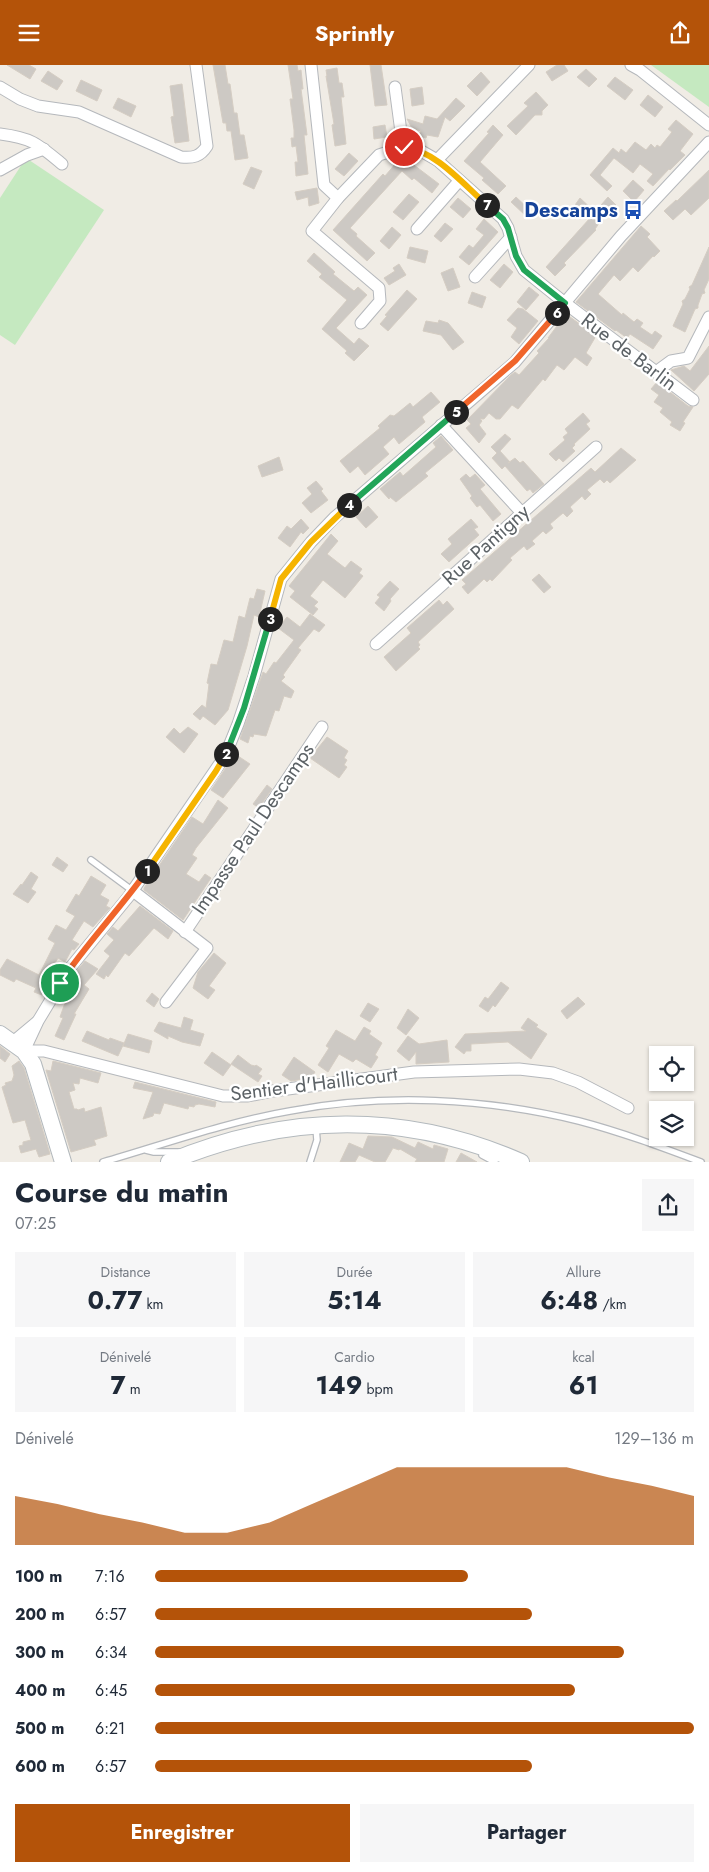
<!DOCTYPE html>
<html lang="fr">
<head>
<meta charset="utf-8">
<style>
	:root { --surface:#fff; --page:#f6f6f7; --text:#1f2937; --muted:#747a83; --accent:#b45309 }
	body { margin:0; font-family:Jost,sans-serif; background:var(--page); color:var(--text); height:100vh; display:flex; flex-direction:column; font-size:19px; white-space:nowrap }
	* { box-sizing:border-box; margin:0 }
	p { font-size:16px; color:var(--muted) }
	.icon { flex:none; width:28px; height:28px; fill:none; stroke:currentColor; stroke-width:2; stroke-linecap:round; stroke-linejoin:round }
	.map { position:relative; height:1097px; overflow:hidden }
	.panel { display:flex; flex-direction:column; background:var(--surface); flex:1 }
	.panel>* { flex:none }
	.tools { position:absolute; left:649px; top:981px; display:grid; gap:10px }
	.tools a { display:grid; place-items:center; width:45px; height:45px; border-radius:0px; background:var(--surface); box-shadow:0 1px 4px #0004; font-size:25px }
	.pin { position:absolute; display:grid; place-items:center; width:42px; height:42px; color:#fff; margin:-21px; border:2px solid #fff; border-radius:50%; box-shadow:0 1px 5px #0007 }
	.km { position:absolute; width:25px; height:25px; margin:-12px; border-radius:50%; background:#222; color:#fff; font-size:14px; line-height:25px; text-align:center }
	.round { display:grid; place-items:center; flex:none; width:52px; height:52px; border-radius:0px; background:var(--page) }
	.headline { display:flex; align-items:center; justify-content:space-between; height:85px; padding:0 15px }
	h1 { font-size:28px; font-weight:700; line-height:38px }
	.metrics { display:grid; grid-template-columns:repeat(3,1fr); gap:8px; height:85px; padding:5px 15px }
	.metrics div { display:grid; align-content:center; border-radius:0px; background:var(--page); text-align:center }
	.metrics b { font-size:25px; font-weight:700 }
	.metrics small { font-size:14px; font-weight:400 }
	.metrics p { font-size:14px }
	.chart { height:140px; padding:10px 15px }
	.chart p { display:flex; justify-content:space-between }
	.chart svg { width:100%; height:90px; margin-top:5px; fill:var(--accent); opacity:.7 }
	.action { display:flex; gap:10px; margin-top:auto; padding:10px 15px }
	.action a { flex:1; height:58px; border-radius:0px; background:var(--accent); color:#fff; font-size:20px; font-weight:700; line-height:58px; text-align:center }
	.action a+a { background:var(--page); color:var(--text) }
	ul { padding:0 15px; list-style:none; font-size:16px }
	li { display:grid; grid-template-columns:80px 60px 1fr; align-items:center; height:38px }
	li i { height:12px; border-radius:6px; background:var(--accent) }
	header { display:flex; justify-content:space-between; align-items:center; height:65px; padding:0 15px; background:var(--accent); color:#fff; font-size:22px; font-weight:700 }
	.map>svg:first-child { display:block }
	.green { fill:#c5e9c0 }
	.building { fill:#cdc9c4; stroke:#d5cdc3 }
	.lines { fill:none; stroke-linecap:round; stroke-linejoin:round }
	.lane-casing { stroke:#b5b8bc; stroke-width:8 }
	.street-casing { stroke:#b5b8bc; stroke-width:13 }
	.secondary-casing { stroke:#b3b9bd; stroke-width:18 }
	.lane { stroke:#fff; stroke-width:5.5 }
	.street { stroke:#fff; stroke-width:11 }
	.secondary { stroke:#fff; stroke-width:16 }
	.split-1-casing { stroke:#fff; stroke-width:10 }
	.split-2-casing { stroke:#fff; stroke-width:10 }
	.split-3-casing { stroke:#fff; stroke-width:10 }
	.split-4-casing { stroke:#fff; stroke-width:10 }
	.split-5-casing { stroke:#fff; stroke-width:10 }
	.split-6-casing { stroke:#fff; stroke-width:10 }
	.split-7-casing { stroke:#fff; stroke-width:10 }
	.split-8-casing { stroke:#fff; stroke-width:10 }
	.split-1 { stroke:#f0652b; stroke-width:6 }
	.split-2 { stroke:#f5b400; stroke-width:6 }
	.split-3 { stroke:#22a559; stroke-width:6 }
	.split-4 { stroke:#f5b400; stroke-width:6 }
	.split-5 { stroke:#22a559; stroke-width:6 }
	.split-6 { stroke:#f0652b; stroke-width:6 }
	.split-7 { stroke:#22a559; stroke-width:6 }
	.split-8 { stroke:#f5b400; stroke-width:6 }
	.labels { text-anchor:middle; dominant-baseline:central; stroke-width:4.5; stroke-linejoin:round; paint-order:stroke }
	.transit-label { font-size:20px; font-weight:bold; fill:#164399; stroke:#fff; text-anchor:end }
	.street-label { font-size:20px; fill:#5c6266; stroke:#fff }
</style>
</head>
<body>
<header><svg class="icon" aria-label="menu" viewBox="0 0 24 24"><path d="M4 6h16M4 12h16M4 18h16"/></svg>Sprintly<svg class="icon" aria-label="share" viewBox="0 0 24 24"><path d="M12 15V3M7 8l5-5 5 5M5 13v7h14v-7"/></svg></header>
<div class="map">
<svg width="709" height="1097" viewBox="0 0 709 1097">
	<rect width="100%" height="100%" fill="#f0ece5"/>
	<g class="green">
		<polygon points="651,0 709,0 709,42"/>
		<polygon points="26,93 104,145 15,280 0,270 0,133"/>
	</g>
	<g class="building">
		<polygon points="7,0 29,0 36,4 30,14"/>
		<polygon points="213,0 225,0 228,19 230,19 234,48 237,48 240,70 244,70 248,93 235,95 231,66 227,66 226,58 223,58"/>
		<polygon points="288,0 297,0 298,6 301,5 303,24 301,24 307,70 304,70 308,109 296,111 295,97 298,97 296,81 292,82 291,73 294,73 294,65 290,34 293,34"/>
		<polygon points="370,0 381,0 387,40 375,41"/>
		<polygon points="557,0 564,0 568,6 552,16 546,7"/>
		<polygon points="337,3 339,18 342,18 344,32 341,32 346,79 335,81 332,60 334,59 326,11 327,11 326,5"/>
		<polygon points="586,4 597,14 589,22 577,12"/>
		<polygon points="48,6 63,16 57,25 41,16"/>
		<polygon points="481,7 490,17 477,31 467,21"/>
		<polygon points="615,12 633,25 625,35 607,21"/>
		<polygon points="81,15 102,25 97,36 76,26"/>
		<polygon points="182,19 189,76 175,78 171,52 174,51 170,21"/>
		<polygon points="422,22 424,39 412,41 410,24"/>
		<polygon points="536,27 548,40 542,46 542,50 535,50 516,70 507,61 528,41 524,38"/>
		<polygon points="648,30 663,42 655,52 640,40"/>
		<polygon points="118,33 136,41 131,52 113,43"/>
		<polygon points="456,33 465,41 450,56 445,52 438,72 427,70 426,73 419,71 421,66 412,63 407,54 423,59 425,51 437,54"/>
		<polygon points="676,55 693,69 680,86 685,90 670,105 669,104 653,121 647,116 653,109 640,99 633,108 614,93 600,110 612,121 607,126 590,110 613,83 619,88 621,84 626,88 635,77 646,85 651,79 655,83 657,80 660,82 672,67 668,64"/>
		<polygon points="385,60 387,72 374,74 373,62"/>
		<polygon points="493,60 503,70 480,97 506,121 498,129 482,115 484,113 464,96 489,68 487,67"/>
		<polygon points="349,88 358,96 344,111 335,104"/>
		<polygon points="402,91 439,119 432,128 414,113 412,115 402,106 381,129 350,163 357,169 356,171 375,188 367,196 333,165 383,109 385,111"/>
		<polygon points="251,102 262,106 254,124 243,119"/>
		<polygon points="709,105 709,133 691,150 685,144 673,155 664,146 676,135 677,136"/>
		<polygon points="633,115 644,125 634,137 623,126"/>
		<polygon points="317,123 319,138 309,141 308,132 297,135 295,127"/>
		<polygon points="409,129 419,137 403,155 393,147"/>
		<polygon points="516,132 531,146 526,151 511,137"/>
		<polygon points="608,132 616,140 600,157 595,164 596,165 564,198 566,200 555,211 546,202 590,153 575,140 580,133 595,147"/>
		<polygon points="458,133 471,144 463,153 450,142"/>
		<polygon points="484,154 498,167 469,200 459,192 469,180 473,183 484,170 476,164"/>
		<polygon points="445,158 453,164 441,177 434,171"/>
		<polygon points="641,161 650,169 647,172 660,186 654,192 653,191 638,207 633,202 620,216 614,210 598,229 622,250 623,248 634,257 637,254 643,258 640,262 652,270 655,266 662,271 653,284 630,269 627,273 616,265 615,266 576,237"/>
		<polygon points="392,162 401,170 389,184 380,176"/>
		<polygon points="410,182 428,186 425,198 407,193"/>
		<polygon points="709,182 709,214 704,225 705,228 702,229 698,240 698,243 695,244 685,267 673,261 683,239 682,236 685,234 690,224 689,222 692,220"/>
		<polygon points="314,188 335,207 333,209 354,226 358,222 367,230 336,263 354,279 359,273 369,281 354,296 345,288 347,286 322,264 347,235 319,212 322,209 307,196"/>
		<polygon points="399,199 406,210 389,220 384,213 395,206 393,203"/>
		<polygon points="504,199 513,207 500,223 490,215"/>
		<polygon points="453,203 460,222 448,226 441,208"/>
		<polygon points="529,222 539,230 526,245 517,237"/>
		<polygon points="407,225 417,234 388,266 380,259 387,251 385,250"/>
		<polygon points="472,227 486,232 482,243 468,238"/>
		<polygon points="518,243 523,244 538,256 519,279 511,272 517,263 507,255"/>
		<polygon points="566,249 596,271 586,288 592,293 587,301 575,292 564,305 557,300 545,316 543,314 518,344 512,340 500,354 496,354 489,348 484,354 480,354 482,356 479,360 486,369 479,378 466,363 471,359 467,355 511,310 515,307 519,310 539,288 537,286 549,273 548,273"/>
		<polygon points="439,255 448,258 464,277 453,285 441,270 423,266 426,256 438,258"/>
		<polygon points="709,281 709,309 694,326 671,305 684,301 690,306"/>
		<polygon points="657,317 688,341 693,342 683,357 685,358 680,366 670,360 672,357 660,347 663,343 654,337 659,330 651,324"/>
		<polygon points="431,327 440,337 422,352 425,357 399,379 394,372 383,382 389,389 365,410 358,401 350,408 340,396 380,363 378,361 390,350 394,351 410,338 413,342"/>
		<polygon points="583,348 590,356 586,359 590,364 574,379 575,380 572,383 575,386 563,397 559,393 556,396 549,389 565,375 563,372 568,368 565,364"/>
		<polygon points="505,369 511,374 500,386 510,397 508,398 515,393 520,398 523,396 544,419 533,428 530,424 527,426 505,401 502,404 492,393 497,388 491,382"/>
		<polygon points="441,371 453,385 425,408 428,411 396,437 390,432 389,434 380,424 400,407 403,411 436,382 433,378"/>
		<polygon points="621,383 636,395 610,418 607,415 604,418 600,414 587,425 591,429 585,435 582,431 570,442 573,446 567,452 563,448 550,459 553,463 546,469 543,466 532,476 535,479 527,485 524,481 510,493 512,495 492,516 490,514 487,517 484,514 468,529 462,522 466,519 462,515 591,403 595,407"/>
		<polygon points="279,392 283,405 262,412 258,401"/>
		<polygon points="466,409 470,413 475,409 485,420 480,424 501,449 493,456 480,440 477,442 470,433 472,431 460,414"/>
		<polygon points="316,416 323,424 321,426 328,435 311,448 302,438 312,429 307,423"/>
		<polygon points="368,441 378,452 366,463 356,452"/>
		<polygon points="301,454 309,463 303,469 301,467 290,482 278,473 287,461 291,464"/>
		<polygon points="471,454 478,462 474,464 479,470 449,497 441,489 452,479 448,474"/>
		<polygon points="331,469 338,476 327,489 345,503 351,496 362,504 359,508 363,511 345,533 323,515 310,531 318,537 314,541 318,544 313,550 290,532 295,526 289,521"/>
		<polygon points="539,509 551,522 544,528 532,515"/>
		<polygon points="390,516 399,524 390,534 391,536 384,546 375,538 380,532 377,530"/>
		<polygon points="257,524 265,526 259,552 254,550 247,581 228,645 215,660 203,651 200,655 193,649 202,640 206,643 209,619 207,618 211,599 217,600 224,575 233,577 239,551 245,553 250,533 254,534"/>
		<polygon points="439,535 443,540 447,536 454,544 418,577 420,580 418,582 420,584 396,606 384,592 411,568 407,563"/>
		<polygon points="310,549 325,560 319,567 314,564 298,583 301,585 283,610 285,612 281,616 294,626 291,633 284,631 279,646 275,645 266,671 254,669 253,672 250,671 248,678 240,674 263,607 266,609 274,597 276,598 294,575 278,563 287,552 300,562"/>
		<polygon points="188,662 198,669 184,688 166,672 174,663 180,669"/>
		<polygon points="327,672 348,686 344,693 347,695 344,700 347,702 339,713 310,693"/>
		<polygon points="235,689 250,699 223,733 211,725"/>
		<polygon points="267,720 272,724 259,743 253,739"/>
		<polygon points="218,735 228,743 196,783 192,790 197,793 186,809 199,817 205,809 211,813 183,855 144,825 144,823 192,752 203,759"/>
		<polygon points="57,792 68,800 63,807 52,800"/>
		<polygon points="31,807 38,812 31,824 36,827 28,838 13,829 21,819 22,820"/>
		<polygon points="91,811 106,820 100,830 109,835 106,841 110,843 93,862 84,856 72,875 79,879 74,885 72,884 65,897 58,893 46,913 52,917 46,927 45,926 42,930 34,927 36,923 16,914 14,917 0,910 0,905 7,894 39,910 55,878 48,874 56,860 66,865 75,851 66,846 76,829 79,831"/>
		<polygon points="140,841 173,866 168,874 154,863 129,891 125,888 108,912 106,910 104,914 96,909 110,891 104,886 114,875 107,869 113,862 118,866"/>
		<polygon points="214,888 226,898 209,921 215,925 208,934 193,923 198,907"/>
		<polygon points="85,896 98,904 84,920 89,924 74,949 76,949 64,975 55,971 63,953 60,952 65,938 59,935 76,907"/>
		<polygon points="501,917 509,923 495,942 493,940 488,947 479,941 485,932 488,934"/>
		<polygon points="152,928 159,934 154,942 146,936"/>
		<polygon points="578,932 585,939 567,954 561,946"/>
		<polygon points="368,938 379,944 370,957 360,951"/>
		<polygon points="408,944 419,953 406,970 397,963"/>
		<polygon points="184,952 193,955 190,965 204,969 200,981 182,977 168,971 168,974 154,966 159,957 181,963"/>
		<polygon points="528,953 538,960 536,962 547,969 531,994 508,977 471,979 471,986 466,986 464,989 455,982 465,969 526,966 521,963"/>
		<polygon points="364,962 371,966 369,969 382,978 375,990 378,992 371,1003 356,994 353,997 339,989 328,1007 318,1000 329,983 326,981 336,965 355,976"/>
		<polygon points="87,966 109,975 110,973 124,978 118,991 82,976"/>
		<polygon points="128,969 152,976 149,988 123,981"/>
		<polygon points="408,971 419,979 447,975 449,997 416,999 416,987 409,996 397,986"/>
		<polygon points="0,981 10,989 5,997 0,993"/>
		<polygon points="212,987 231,1000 223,1011 204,998"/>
		<polygon points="238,990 251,1000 255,1001 256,1000 262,1004 258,1009 262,1011 258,1017 231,999"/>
		<polygon points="294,992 315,1007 311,1013 291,1016 282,1010"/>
		<polygon points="19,996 24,1003 50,1089 39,1092 36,1084 21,1088 19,1081 23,1080 23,1077 31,1075 25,1055 13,1058 2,1022 6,1020 5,1018 12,1016 14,1010 12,1001"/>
		<polygon points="53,996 101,1008 98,1018 80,1013 79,1019 73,1018 75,1025 69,1027 74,1044 77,1044 78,1045 84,1043 85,1047 101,1042 107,1071 94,1075 96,1080 71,1087 46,1005 51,1006"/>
		<polygon points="135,1017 216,1037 215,1042 199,1039 195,1040 194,1042 189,1041 188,1044 164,1038 160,1049 154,1048 153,1051 143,1054 153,1027 133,1023"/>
		<polygon points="368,1071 392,1072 415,1083 418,1077 433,1084 434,1080 448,1084 444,1097 415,1097 417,1094 400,1084 399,1085 393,1083 385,1097 375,1097 359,1090 355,1097 340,1097 349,1078 363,1084"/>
		<polygon points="461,1088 477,1097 456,1097"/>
	</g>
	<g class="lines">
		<g class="lane-casing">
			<g id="lane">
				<polyline points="91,795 133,826"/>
				<polyline points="146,1085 154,1087 181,1087"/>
				<polyline points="482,1090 495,1097"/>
				<path d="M 103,1097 C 165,1079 226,1057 290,1046 C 385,1028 486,1033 579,1056 C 621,1067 661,1082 701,1097"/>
				<polyline points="310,1097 317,1075 316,1063"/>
			</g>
		</g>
		<g class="street-casing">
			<g id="street">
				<polyline points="311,0 324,120 338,133"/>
				<polyline points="631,0 640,5 709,60"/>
				<path d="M 0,22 L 20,34 L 38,41 L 79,47 L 181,92 C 193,93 200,92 207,81 L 196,0"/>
				<polyline points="395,22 403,82"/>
				<path d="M 0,69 C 32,73 38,79 62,99"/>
				<polyline points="437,95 529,0"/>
				<polyline points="0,105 27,90 44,84"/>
				<polyline points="417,164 459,116"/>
				<polyline points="475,212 511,172"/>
				<polyline points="361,258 380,236 379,223 312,166 338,133 379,90 403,82 416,83 437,95 503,154 508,163 516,191 524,205 565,238 693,335"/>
				<polyline points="656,307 671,296 688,293 709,252"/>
				<polyline points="441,360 522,448"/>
				<polyline points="376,579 596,382"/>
				<polyline points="133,826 207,883 166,937"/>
				<polyline points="185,867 322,662"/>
				<polyline points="13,977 37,957"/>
				<polyline points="628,1043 578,1017 553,1008 519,1004 414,1007 273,1026 248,1031 223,1031 44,986 24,986 38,956 70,903 129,831 225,691 238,659 254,611 281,514 311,477 334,453 515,297 621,171 709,77"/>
			</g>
		</g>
		<g class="secondary-casing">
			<g id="secondary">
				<polyline points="0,969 24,986 33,999 63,1097"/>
				<path d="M 169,1097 C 286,1048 405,1046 521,1097"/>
			</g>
		</g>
		<use href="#lane" class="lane"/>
		<use href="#street" class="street"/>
		<use href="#secondary" class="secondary"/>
	</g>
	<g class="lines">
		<g class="split-1-casing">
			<path id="split-1" d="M 60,918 C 86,879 119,845 147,806"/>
		</g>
		<g class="split-2-casing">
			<polyline id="split-2" points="147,806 216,706 226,689"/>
		</g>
		<g class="split-3-casing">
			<polyline id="split-3" points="226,689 244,643 270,554"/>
		</g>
		<g class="split-4-casing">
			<polyline id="split-4" points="270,554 281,514 311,477 349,440"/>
		</g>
		<g class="split-5-casing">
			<polyline id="split-5" points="349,440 456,347"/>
		</g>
		<g class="split-6-casing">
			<polyline id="split-6" points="456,347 515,296 557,248"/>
		</g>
		<g class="split-7-casing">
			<polyline id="split-7" points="487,140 503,154 508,163 516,191 524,205 565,238 557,248"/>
		</g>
		<g class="split-8-casing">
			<path id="split-8" d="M 404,82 C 436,86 462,118 487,140"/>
		</g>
		<use href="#split-1" class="split-1"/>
		<use href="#split-2" class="split-2"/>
		<use href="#split-3" class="split-3"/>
		<use href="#split-4" class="split-4"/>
		<use href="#split-5" class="split-5"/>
		<use href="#split-6" class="split-6"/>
		<use href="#split-7" class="split-7"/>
		<use href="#split-8" class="split-8"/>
	</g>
	<defs>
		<g id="bus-bare" transform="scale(1.5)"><path d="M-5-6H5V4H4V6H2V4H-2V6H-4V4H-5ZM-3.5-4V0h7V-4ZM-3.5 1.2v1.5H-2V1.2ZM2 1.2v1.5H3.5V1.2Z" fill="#1a4fb4" stroke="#fff" stroke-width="2.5" paint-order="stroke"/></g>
	</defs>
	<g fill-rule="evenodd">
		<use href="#bus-bare" x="633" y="145"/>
	</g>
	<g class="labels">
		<g class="transit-label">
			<text x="618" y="145">Descamps</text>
		</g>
		<g class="street-label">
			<text transform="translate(629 287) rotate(37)">Rue de Barlin</text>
			<text transform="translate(486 480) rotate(-42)">Rue Pantigny</text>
			<text transform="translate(253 764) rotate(-56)">Impasse Paul Descamps</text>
			<text transform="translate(314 1019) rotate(-7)">Sentier d'Haillicourt</text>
		</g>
	</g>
</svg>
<div class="tools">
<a><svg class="icon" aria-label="locate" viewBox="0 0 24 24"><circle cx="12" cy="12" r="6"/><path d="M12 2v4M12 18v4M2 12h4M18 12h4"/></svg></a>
<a><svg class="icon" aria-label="layers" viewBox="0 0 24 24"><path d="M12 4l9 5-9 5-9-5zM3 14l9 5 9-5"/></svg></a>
</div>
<div class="pin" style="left:60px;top:918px;background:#1e9e55"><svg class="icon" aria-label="arrive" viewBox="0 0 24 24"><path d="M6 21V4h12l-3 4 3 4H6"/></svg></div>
<div class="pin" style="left:404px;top:82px;background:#d93025"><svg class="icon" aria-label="check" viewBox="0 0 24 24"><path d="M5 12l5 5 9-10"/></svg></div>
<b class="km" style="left:147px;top:806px">1</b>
<b class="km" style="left:226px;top:689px">2</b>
<b class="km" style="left:270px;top:554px">3</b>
<b class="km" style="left:349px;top:440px">4</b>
<b class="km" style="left:456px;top:347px">5</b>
<b class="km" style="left:557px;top:248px">6</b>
<b class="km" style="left:487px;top:140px">7</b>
</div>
<section class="panel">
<div class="headline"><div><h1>Course du matin</h1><p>07:25</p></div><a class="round"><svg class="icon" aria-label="share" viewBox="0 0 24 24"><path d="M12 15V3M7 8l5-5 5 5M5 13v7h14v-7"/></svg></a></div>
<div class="metrics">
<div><p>Distance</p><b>0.77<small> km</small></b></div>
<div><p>Durée</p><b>5:14</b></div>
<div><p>Allure</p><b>6:48<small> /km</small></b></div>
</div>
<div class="metrics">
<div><p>Dénivelé</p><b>7<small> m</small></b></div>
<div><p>Cardio</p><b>149<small> bpm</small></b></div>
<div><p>kcal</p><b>61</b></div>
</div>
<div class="chart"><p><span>Dénivelé</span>129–136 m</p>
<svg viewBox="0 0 160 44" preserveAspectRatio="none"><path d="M0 44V20L10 24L20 29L30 33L40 38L50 38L60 33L70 24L80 15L90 6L100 6L110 6L120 6L130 6L140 11L150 15L160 20V44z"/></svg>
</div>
<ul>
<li><b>100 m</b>7:16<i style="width:58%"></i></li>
<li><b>200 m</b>6:57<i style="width:70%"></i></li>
<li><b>300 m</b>6:34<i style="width:87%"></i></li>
<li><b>400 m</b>6:45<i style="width:78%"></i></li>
<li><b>500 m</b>6:21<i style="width:100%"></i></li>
<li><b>600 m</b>6:57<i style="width:70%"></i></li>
</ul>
<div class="action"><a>Enregistrer</a><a>Partager</a></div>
</section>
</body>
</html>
